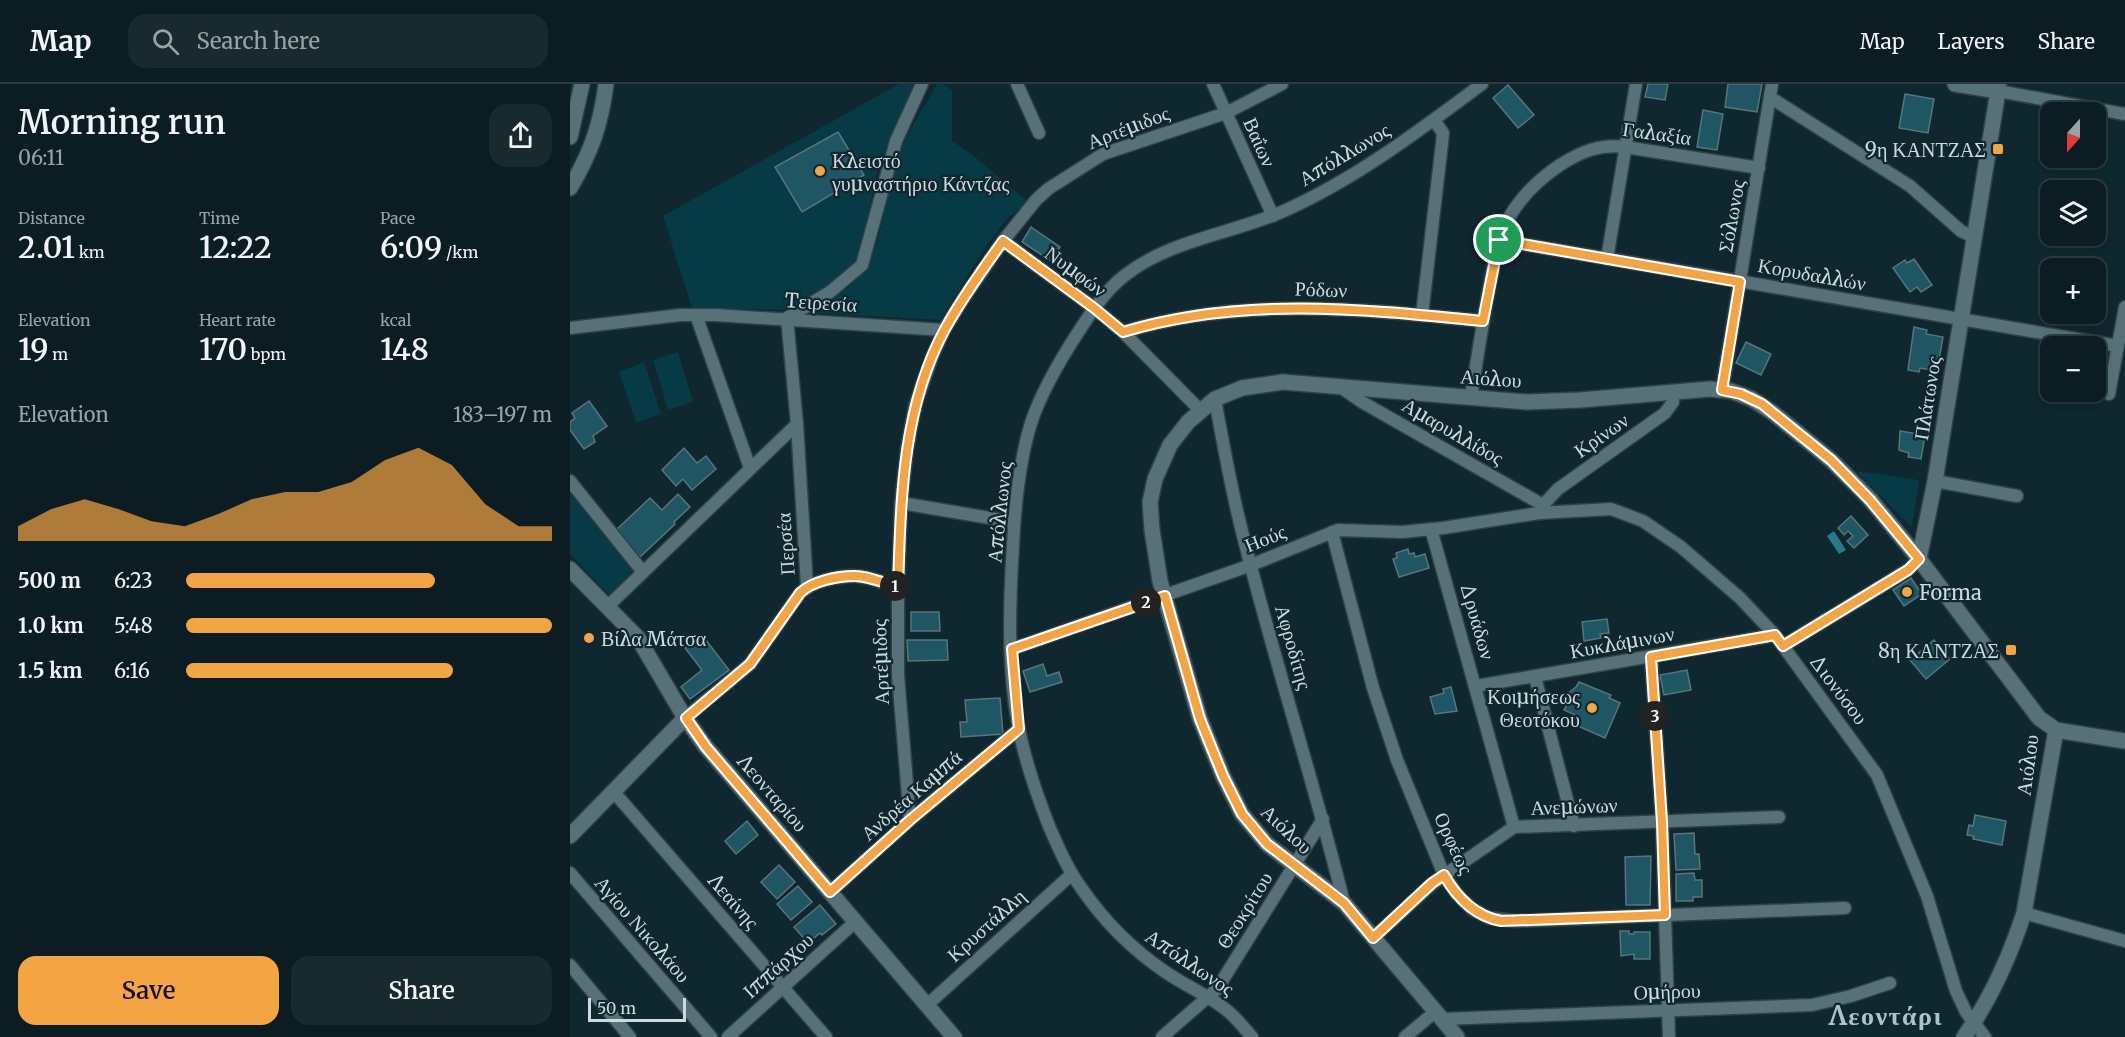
<!DOCTYPE html>
<html lang="en">
<head>
<meta charset="utf-8">
<style>
	:root { --surface:#0b1d22; --page:#192a2f; --text:#f1f3f6; --muted:#9aa2a5; --line:#2b3b40; --accent:#f4a443 }
	body { margin:0; font-family:Merriweather,serif; background:var(--page); color:var(--text); height:100vh; display:flex; flex-direction:column; font-size:22px; white-space:nowrap }
	* { box-sizing:border-box; margin:0 }
	p { font-size:20px; color:var(--muted) }
	.icon { flex:none; width:33px; height:33px; fill:none; stroke:currentColor; stroke-width:2; stroke-linecap:round; stroke-linejoin:round }
	.map { position:relative; flex:1; overflow:hidden }
	.drawer { display:flex; flex-direction:column; background:var(--surface); width:570px }
	.drawer>* { flex:none }
	.needle { width:39px; rotate:201deg }
	.tools { position:absolute; left:1470px; top:18px; display:grid; gap:12px }
	.tools a { display:grid; place-items:center; width:66px; height:66px; border-radius:12px; background:var(--surface); box-shadow:0 3px 9px #0003,0 0 0 2px var(--line); font-size:30px }
	.scale { position:absolute; left:18px; bottom:15px; width:98px; box-sizing:border-box; padding-left:6px; border:3px solid #ccdade; border-top:0; font-size:16px; line-height:21px; white-space:nowrap; color:#ccdade; -webkit-text-stroke:4px #0f272e; paint-order:stroke }
	.pin { position:absolute; display:grid; place-items:center; width:51px; height:51px; color:#fff; margin:-26px; border:3px solid #fff; border-radius:50%; box-shadow:0 2px 6px #0007 }
	.km { position:absolute; width:30px; height:30px; margin:-15px; border-radius:50%; background:#222; color:#fff; font-size:16px; line-height:30px; text-align:center }
	.round { display:grid; place-items:center; flex:none; width:63px; height:63px; border-radius:18px; background:var(--page) }
	.headline { display:flex; align-items:center; justify-content:space-between; height:102px; padding:0 18px }
	h1 { font-size:33px; font-weight:600; line-height:45px }
	.stats { display:grid; grid-template-columns:repeat(3,1fr); gap:9px; height:102px; padding:6px 18px }
	.stats div { display:grid; align-content:center }
	.stats b { font-size:30px; font-weight:600 }
	.stats small { font-size:16px; font-weight:400 }
	.stats p { font-size:16px }
	.chart { height:168px; padding:12px 18px }
	.chart p { display:flex; justify-content:space-between }
	.chart svg { width:100%; height:108px; margin-top:6px; fill:var(--accent); opacity:.7 }
	.action { display:flex; gap:12px; margin-top:auto; padding:12px 18px }
	.action a { flex:1; height:69px; border-radius:18px; background:var(--accent); color:#111; font-size:24px; font-weight:600; line-height:69px; text-align:center }
	.action a+a { background:var(--page); color:var(--text) }
	ul { padding:0 18px; list-style:none; font-size:20px }
	li { display:grid; grid-template-columns:96px 72px 1fr; align-items:center; height:45px }
	li i { height:15px; border-radius:8px; background:var(--accent) }
	header { display:flex; align-items:center; gap:36px; box-sizing:border-box; height:84px; padding:0 30px; background:var(--surface); border-bottom:2px solid var(--line) }
	header strong { font-size:28px }
	nav { display:flex; gap:33px; margin-inline-start:auto; font-size:21px }
	.search { width:420px; height:54px; background:var(--page); display:flex; align-items:center; gap:15px; box-sizing:border-box; padding:0 21px; border-radius:18px; color:var(--muted); font-size:22px }
	main { display:flex; flex:1; min-height:0 }
	.map>svg:first-child { display:block }
	.green { fill:#063a45 }
	.water { fill:#29798d }
	.building { fill:#1f5664; stroke:#5a747c; stroke-width:1.5 }
	.lines { fill:none; stroke-linecap:round; stroke-linejoin:round }
	.street-casing { stroke:#314046; stroke-width:15 }
	.secondary-casing { stroke:#314046; stroke-width:18 }
	.street { stroke:#577179; stroke-width:12 }
	.secondary { stroke:#577179; stroke-width:15 }
	.route-casing { stroke:#fff; stroke-width:12 }
	.route { stroke:#f4a443; stroke-width:8 }
	.poi-dot { fill:#f4a443; stroke:#0f272e; stroke-width:2 }
	.labels { text-anchor:middle; dominant-baseline:central; stroke-width:4.5; stroke-linejoin:round; paint-order:stroke }
	.street-label { font-size:20px; fill:#ccdade; stroke:#0f272e }
	.poi-label { font-size:20px; fill:#ccdade; stroke:#0f272e; text-anchor:end }
	.district-label { font-size:26px; font-weight:bold; letter-spacing:1.5px; fill:#a8c4cd; stroke:#0f272e }
</style>
</head>
<body>
<header>
<strong>Map</strong>
<div class="search"><svg class="icon" aria-label="search" viewBox="0 0 24 24"><circle cx="10" cy="10" r="6"/><path d="M15 15l6 6"/></svg>Search here</div>
<nav><a>Map</a><a>Layers</a><a>Share</a></nav>
</header>
<main>
<section class="drawer">
<div class="headline"><div><h1>Morning run</h1><p>06:11</p></div><a class="round"><svg class="icon" aria-label="share" viewBox="0 0 24 24"><path d="M12 15V3M7 8l5-5 5 5M5 13v7h14v-7"/></svg></a></div>
<div class="stats">
<div><p>Distance</p><b>2.01<small> km</small></b></div>
<div><p>Time</p><b>12:22</b></div>
<div><p>Pace</p><b>6:09<small> /km</small></b></div>
</div>
<div class="stats">
<div><p>Elevation</p><b>19<small> m</small></b></div>
<div><p>Heart rate</p><b>170<small> bpm</small></b></div>
<div><p>kcal</p><b>148</b></div>
</div>
<div class="chart"><p><span>Elevation</span>183–197 m</p>
<svg viewBox="0 0 160 44" preserveAspectRatio="none"><path d="M0 44V38L10 31L20 27L30 31L40 36L50 38L60 33L70 27L80 24L90 24L100 20L110 11L120 6L130 13L140 29L150 38L160 38V44z"/></svg>
</div>
<ul>
<li><b>500 m</b>6:23<i style="width:68%"></i></li>
<li><b>1.0 km</b>5:48<i style="width:100%"></i></li>
<li><b>1.5 km</b>6:16<i style="width:73%"></i></li>
</ul>
<div class="action"><a>Save</a><a>Share</a></div>
</section>
<div class="map">
<svg width="1555" height="953" viewBox="0 0 1555 953">
	<rect width="100%" height="100%" fill="#0f272e"/>
	<g class="green">
		<polygon points="329,0 348,0 309,80 291,163 287,173 275,190 245,212 213,226 122,224 93,132"/>
		<path d="M 367,0 L 372,0 L 382,6 L 382,57 L 404,72 L 458,118 L 437,135 L 419,158 L 370,236 L 244,229 C 258,218 275,208 287,195 C 314,164 314,115 326,77 C 335,50 353,25 367,0 Z"/>
		<polygon points="108,268 123,318 98,326 83,276"/>
		<polygon points="74,278 91,330 66,339 49,288"/>
		<polygon points="1286,387 1349,396 1342,444"/>
		<polygon points="0,409 63,487 39,511 0,470"/>
	</g>
	<polygon class="water" points="1264,447 1276,466 1269,470 1257,452"/>
	<g class="building">
		<polygon points="1078,0 1098,0 1095,16 1075,13"/>
		<polygon points="1158,0 1192,0 1187,28 1155,23"/>
		<polygon points="938,1 964,31 948,44 923,14"/>
		<polygon points="1335,10 1364,15 1358,49 1329,44"/>
		<polygon points="1133,26 1153,30 1147,66 1127,63"/>
		<polygon points="268,48 294,91 232,128 205,83"/>
		<polygon points="461,143 490,163 481,177 452,158"/>
		<polygon points="1344,175 1362,201 1351,208 1347,203 1340,208 1323,184 1335,176 1337,179"/>
		<polygon points="1344,243 1357,246 1356,250 1373,253 1367,287 1350,284 1349,288 1338,286"/>
		<polygon points="1176,258 1201,270 1191,291 1166,279"/>
		<polygon points="19,317 37,342 23,352 25,358 14,365 0,346 0,338 5,334 2,329"/>
		<polygon points="1330,347 1355,351 1351,375 1338,373 1339,369 1329,366"/>
		<polygon points="114,364 127,379 136,372 146,385 122,406 113,395 106,402 92,386"/>
		<polygon points="108,410 120,423 104,438 105,440 70,473 46,446 80,414 92,426"/>
		<polygon points="1281,432 1298,451 1284,464 1277,457 1283,452 1278,447 1274,451 1268,444"/>
		<polygon points="838,465 839,470 844,469 845,473 855,470 859,484 829,493 823,475 827,474 826,469"/>
		<polygon points="1341,494 1352,510 1334,522 1323,506"/>
		<polygon points="341,528 369,528 370,547 341,547"/>
		<polygon points="1037,535 1039,549 1030,550 1031,554 1014,557 1012,538"/>
		<polygon points="132,551 159,586 120,615 111,603 132,586 115,564"/>
		<polygon points="337,556 377,556 378,576 338,577"/>
		<polygon points="1364,556 1380,575 1356,595 1340,576"/>
		<polygon points="473,580 477,592 489,588 492,598 460,608 453,587"/>
		<polygon points="1117,586 1121,606 1094,611 1090,591"/>
		<polygon points="1009,598 1041,611 1039,614 1050,619 1035,654 1001,639 1005,631 994,626 997,621 994,617 996,611 1006,603"/>
		<polygon points="881,603 887,627 865,630 860,613 874,609 873,605"/>
		<polygon points="430,614 433,650 391,653 390,638 397,638 395,616"/>
		<polygon points="1405,731 1436,737 1432,761 1403,755 1404,752 1397,751 1399,741 1403,742"/>
		<polygon points="177,737 188,751 166,770 155,757"/>
		<polygon points="1124,749 1125,770 1129,770 1130,785 1106,786 1104,750"/>
		<polygon points="1081,772 1080,821 1056,821 1055,773"/>
		<polygon points="209,781 225,798 207,815 191,798"/>
		<polygon points="1124,789 1125,796 1132,796 1132,813 1123,813 1123,817 1106,817 1106,790"/>
		<polygon points="228,802 242,818 221,836 207,820"/>
		<polygon points="250,821 266,840 252,851 250,849 238,859 224,843"/>
		<polygon points="1050,847 1059,847 1059,850 1064,850 1064,848 1080,848 1080,875 1064,875 1064,870 1051,872"/>
	</g>
	<g class="lines">
		<g class="street-casing">
			<g id="street">
				<polyline points="447,0 469,49"/>
				<polyline points="643,0 703,132"/>
				<polyline points="1430,0 1428,7 1555,30"/>
				<polyline points="1201,14 1340,102 1391,147 1404,153"/>
				<polyline points="929,156 1548,262"/>
				<polyline points="433,157 524,224 553,248 630,326"/>
				<polyline points="1037,175 1066,0"/>
				<polyline points="126,231 180,384"/>
				<polyline points="852,231 872,59 873,49 864,36"/>
				<polyline points="0,244 110,231 146,231 374,246"/>
				<path d="M 553,248 C 671,212 793,225 913,237"/>
				<polyline points="769,302 792,318 973,421 973,429"/>
				<polyline points="1152,306 1202,0"/>
				<polyline points="1539,310 1555,223"/>
				<path d="M 901,313 C 907,275 913,237 920,199 C 924,182 925,162 933,145 C 945,119 966,97 990,81 C 1012,67 1030,60 1055,63 L 1189,84"/>
				<path d="M 645,315 C 652,354 659,393 668,431 C 699,562 742,689 774,819"/>
				<polyline points="0,397 73,488"/>
				<polyline points="1365,397 1447,412"/>
				<polyline points="331,419 444,438"/>
				<polyline points="973,421 988,405 1095,329 1103,318 1103,308"/>
				<polyline points="861,445 944,743"/>
				<polyline points="762,448 803,604 827,676 874,791 887,810 902,825 919,834 946,837 1275,824"/>
				<polyline points="237,502 227,340 217,234 260,208 292,181 326,57 352,0"/>
				<polyline points="37,523 227,340"/>
				<polyline points="1213,562 1338,486 1349,475"/>
				<polyline points="442,565 681,481 768,446 832,448 873,444 969,429 1041,425 1073,437 1111,463 1170,514 1205,551 1307,691 1357,812 1386,907 1396,928 1415,953"/>
				<polyline points="1081,573 1092,738 1099,953"/>
				<polyline points="965,593 1004,742"/>
				<polyline points="906,602 1205,551"/>
				<path d="M 115,634 L 180,580 L 230,509 C 242,497 268,492 285,492 C 298,492 314,499 328,503"/>
				<polyline points="43,707 256,953"/>
				<polyline points="340,736 328,591 328,503 331,419 337,365 345,322 362,273 374,246 393,215 433,157 466,116 478,105 533,70 656,29 712,0"/>
				<polyline points="0,789 141,953"/>
				<polyline points="260,808 340,736 449,645"/>
				<polyline points="1454,829 1555,857"/>
				<polyline points="803,854 863,799 944,743 1209,733"/>
				<polyline points="0,881 60,953"/>
				<polyline points="357,921 502,790"/>
				<polyline points="873,935 1242,921 1281,912 1320,899"/>
				<polyline points="158,953 285,838"/>
				<polyline points="592,953 647,905 753,735"/>
				<path d="M 682,953 C 675,945 668,936 660,929 C 641,912 615,902 594,887 C 562,865 534,837 512,805 C 498,786 488,763 479,742 C 468,714 458,685 451,655 C 437,593 439,524 443,461 C 445,421 449,378 461,339 C 472,306 490,276 509,247 C 522,227 535,207 554,192 C 601,155 663,150 716,126 C 787,94 850,46 912,0"/>
				<polyline points="835,953 866,927"/>
			</g>
		</g>
		<g class="secondary-casing">
			<g id="secondary">
				<polyline points="0,53 12,0"/>
				<path d="M 0,104 C 21,69 31,40 36,0"/>
				<polyline points="1349,475 1365,397 1428,7 1385,0"/>
				<polyline points="0,485 68,554 115,634 136,663 384,953"/>
				<polyline points="0,752 115,634"/>
				<polyline points="887,953 774,819 697,760 672,730 653,692 630,635 590,497 582,446 580,418 585,395 600,361 618,338 645,315 672,304 713,298 957,318 1010,316 1140,305 1161,307 1182,315 1202,328 1261,376 1300,415 1349,475 1469,634 1486,646 1555,657"/>
				<path d="M 1394,953 C 1420,916 1440,872 1454,829 L 1486,646"/>
			</g>
		</g>
		<use href="#street" class="street"/>
		<use href="#secondary" class="secondary"/>
	</g>
	<g class="lines">
		<g class="route-casing">
			<path id="route" d="M 929,156 L 1170,198 L 1152,306 L 1171,310 L 1192,320 L 1261,376 L 1300,416 L 1349,475 L 1338,486 L 1213,562 L 1205,551 L 1081,573 L 1092,738 L 1095,831 L 931,837 C 905,832 887,814 874,791 L 862,799 L 803,854 L 774,819 L 697,760 L 672,730 L 653,692 L 630,635 L 595,512 L 442,565 L 449,645 L 340,736 L 260,808 L 136,663 L 116,634 L 180,580 L 230,509 C 242,497 268,492 285,492 C 298,492 314,499 328,503 C 331,415 332,324 375,245 C 392,214 412,186 433,157 L 524,224 L 553,248 C 671,212 793,225 913,237 Z"/>
		</g>
		<use href="#route" class="route"/>
	</g>
	<g class="poi-dot">
		<rect x="1422" y="59" width="12" height="12" rx="3"/>
		<circle cx="250" cy="87" r="6"/>
		<circle cx="1337" cy="508" r="6"/>
		<circle cx="19" cy="554" r="6"/>
		<rect x="1435" y="560" width="12" height="12" rx="3"/>
		<circle cx="1022" cy="624" r="6"/>
	</g>
	<g class="labels">
		<g class="street-label">
			<text transform="translate(558 43) rotate(-21)">Αρτέμιδος</text>
			<text transform="translate(1087 49) rotate(8)">Γαλαξία</text>
			<text transform="translate(690 58) rotate(66)">Βαΐων</text>
			<text transform="translate(774 70) rotate(-31)">Απόλλωνος</text>
			<text transform="translate(1161 132) rotate(-80)">Σόλωνος</text>
			<text transform="translate(506 187) rotate(36)">Νυμφών</text>
			<text transform="translate(1242 190) rotate(10)">Κορυδαλλών</text>
			<text transform="translate(751 205) rotate(2)">Ρόδων</text>
			<text transform="translate(251 218) rotate(4)">Tειρεσία</text>
			<text transform="translate(921 294) rotate(4)">Αιόλου</text>
			<text transform="translate(1357 314) rotate(-81)">Πλάτωνος</text>
			<text transform="translate(883 347) rotate(30)">Αμαρυλλίδος</text>
			<text transform="translate(1031 351) rotate(-35)">Κρίνων</text>
			<text transform="translate(429 428) rotate(-84)">Απόλλωνος</text>
			<text transform="translate(695 454) rotate(-22)">Ηούς</text>
			<text transform="translate(215 460) rotate(-94)">Περσέα</text>
			<text transform="translate(908 537) rotate(74)">Δρυάδων</text>
			<text transform="translate(1052 558) rotate(-10)">Κυκλάμινων</text>
			<text transform="translate(724 563) rotate(74)">Αφροδίτης</text>
			<text transform="translate(310 578) rotate(-92)">Αρτέμιδος</text>
			<text transform="translate(1269 605) rotate(53)">Διονύσου</text>
			<text transform="translate(1457 681) rotate(-82)">Αιόλου</text>
			<text transform="translate(203 709) rotate(49)">Λεονταρίου</text>
			<text transform="translate(341 711) rotate(-41)">Ανδρέα Καμπά</text>
			<text transform="translate(1004 722) rotate(-2)">Ανεμώνων</text>
			<text transform="translate(717 745) rotate(43)">Αιόλου</text>
			<text transform="translate(884 759) rotate(65)">Ορφέως</text>
			<text transform="translate(164 817) rotate(49)">Λεαίνης</text>
			<text transform="translate(674 826) rotate(-58)">Θεοκρίτου</text>
			<text transform="translate(416 841) rotate(-42)">Κρυστάλλη</text>
			<text transform="translate(73 845) rotate(49)">Αγίου Νικολάου</text>
			<text transform="translate(620 878) rotate(34)">Απόλλωνος</text>
			<text transform="translate(208 881) rotate(-42)">Ιππάρχου</text>
			<text transform="translate(1097 907) rotate(-2)">Ομήρου</text>
		</g>
		<g class="poi-label">
			<text x="1416" y="65">9η ΚΑΝΤΖΑΣ</text>
			<text x="262" y="76" text-anchor="start">Κλειστό<tspan x="262" dy="23">γυμναστήριο Κάντζας</tspan></text>
			<text x="1349" y="508" text-anchor="start">Forma</text>
			<text x="31" y="554" text-anchor="start">Βίλα Μάτσα</text>
			<text x="1429" y="566">8η ΚΑΝΤΖΑΣ</text>
			<text x="1010" y="612">Κοιμήσεως<tspan x="1010" dy="23">Θεοτόκου</tspan></text>
		</g>
		<g class="district-label">
			<text x="1316" y="931">Λεοντάρι</text>
		</g>
	</g>
</svg>
<div class="tools">
<a><svg class="needle" viewBox="-14 -14 28 28"><path d="M0-13l5 13h-10z" fill="#e53935"/><path d="M0 13l5-13h-10z" fill="#9aa2a5"/></svg></a>
<a><svg class="icon" aria-label="layers" viewBox="0 0 24 24"><path d="M12 4l9 5-9 5-9-5zM3 14l9 5 9-5"/></svg></a>
<a>+</a>
<a>−</a>
</div>
<div class="scale">50 m</div>
<div class="pin" style="left:929px;top:156px;background:#1e9e55"><svg class="icon" aria-label="arrive" viewBox="0 0 24 24"><path d="M6 21V4h12l-3 4 3 4H6"/></svg></div>
<b class="km" style="left:325px;top:502px">1</b>
<b class="km" style="left:576px;top:518px">2</b>
<b class="km" style="left:1085px;top:632px">3</b>
</div>
</main>
</body>
</html>
